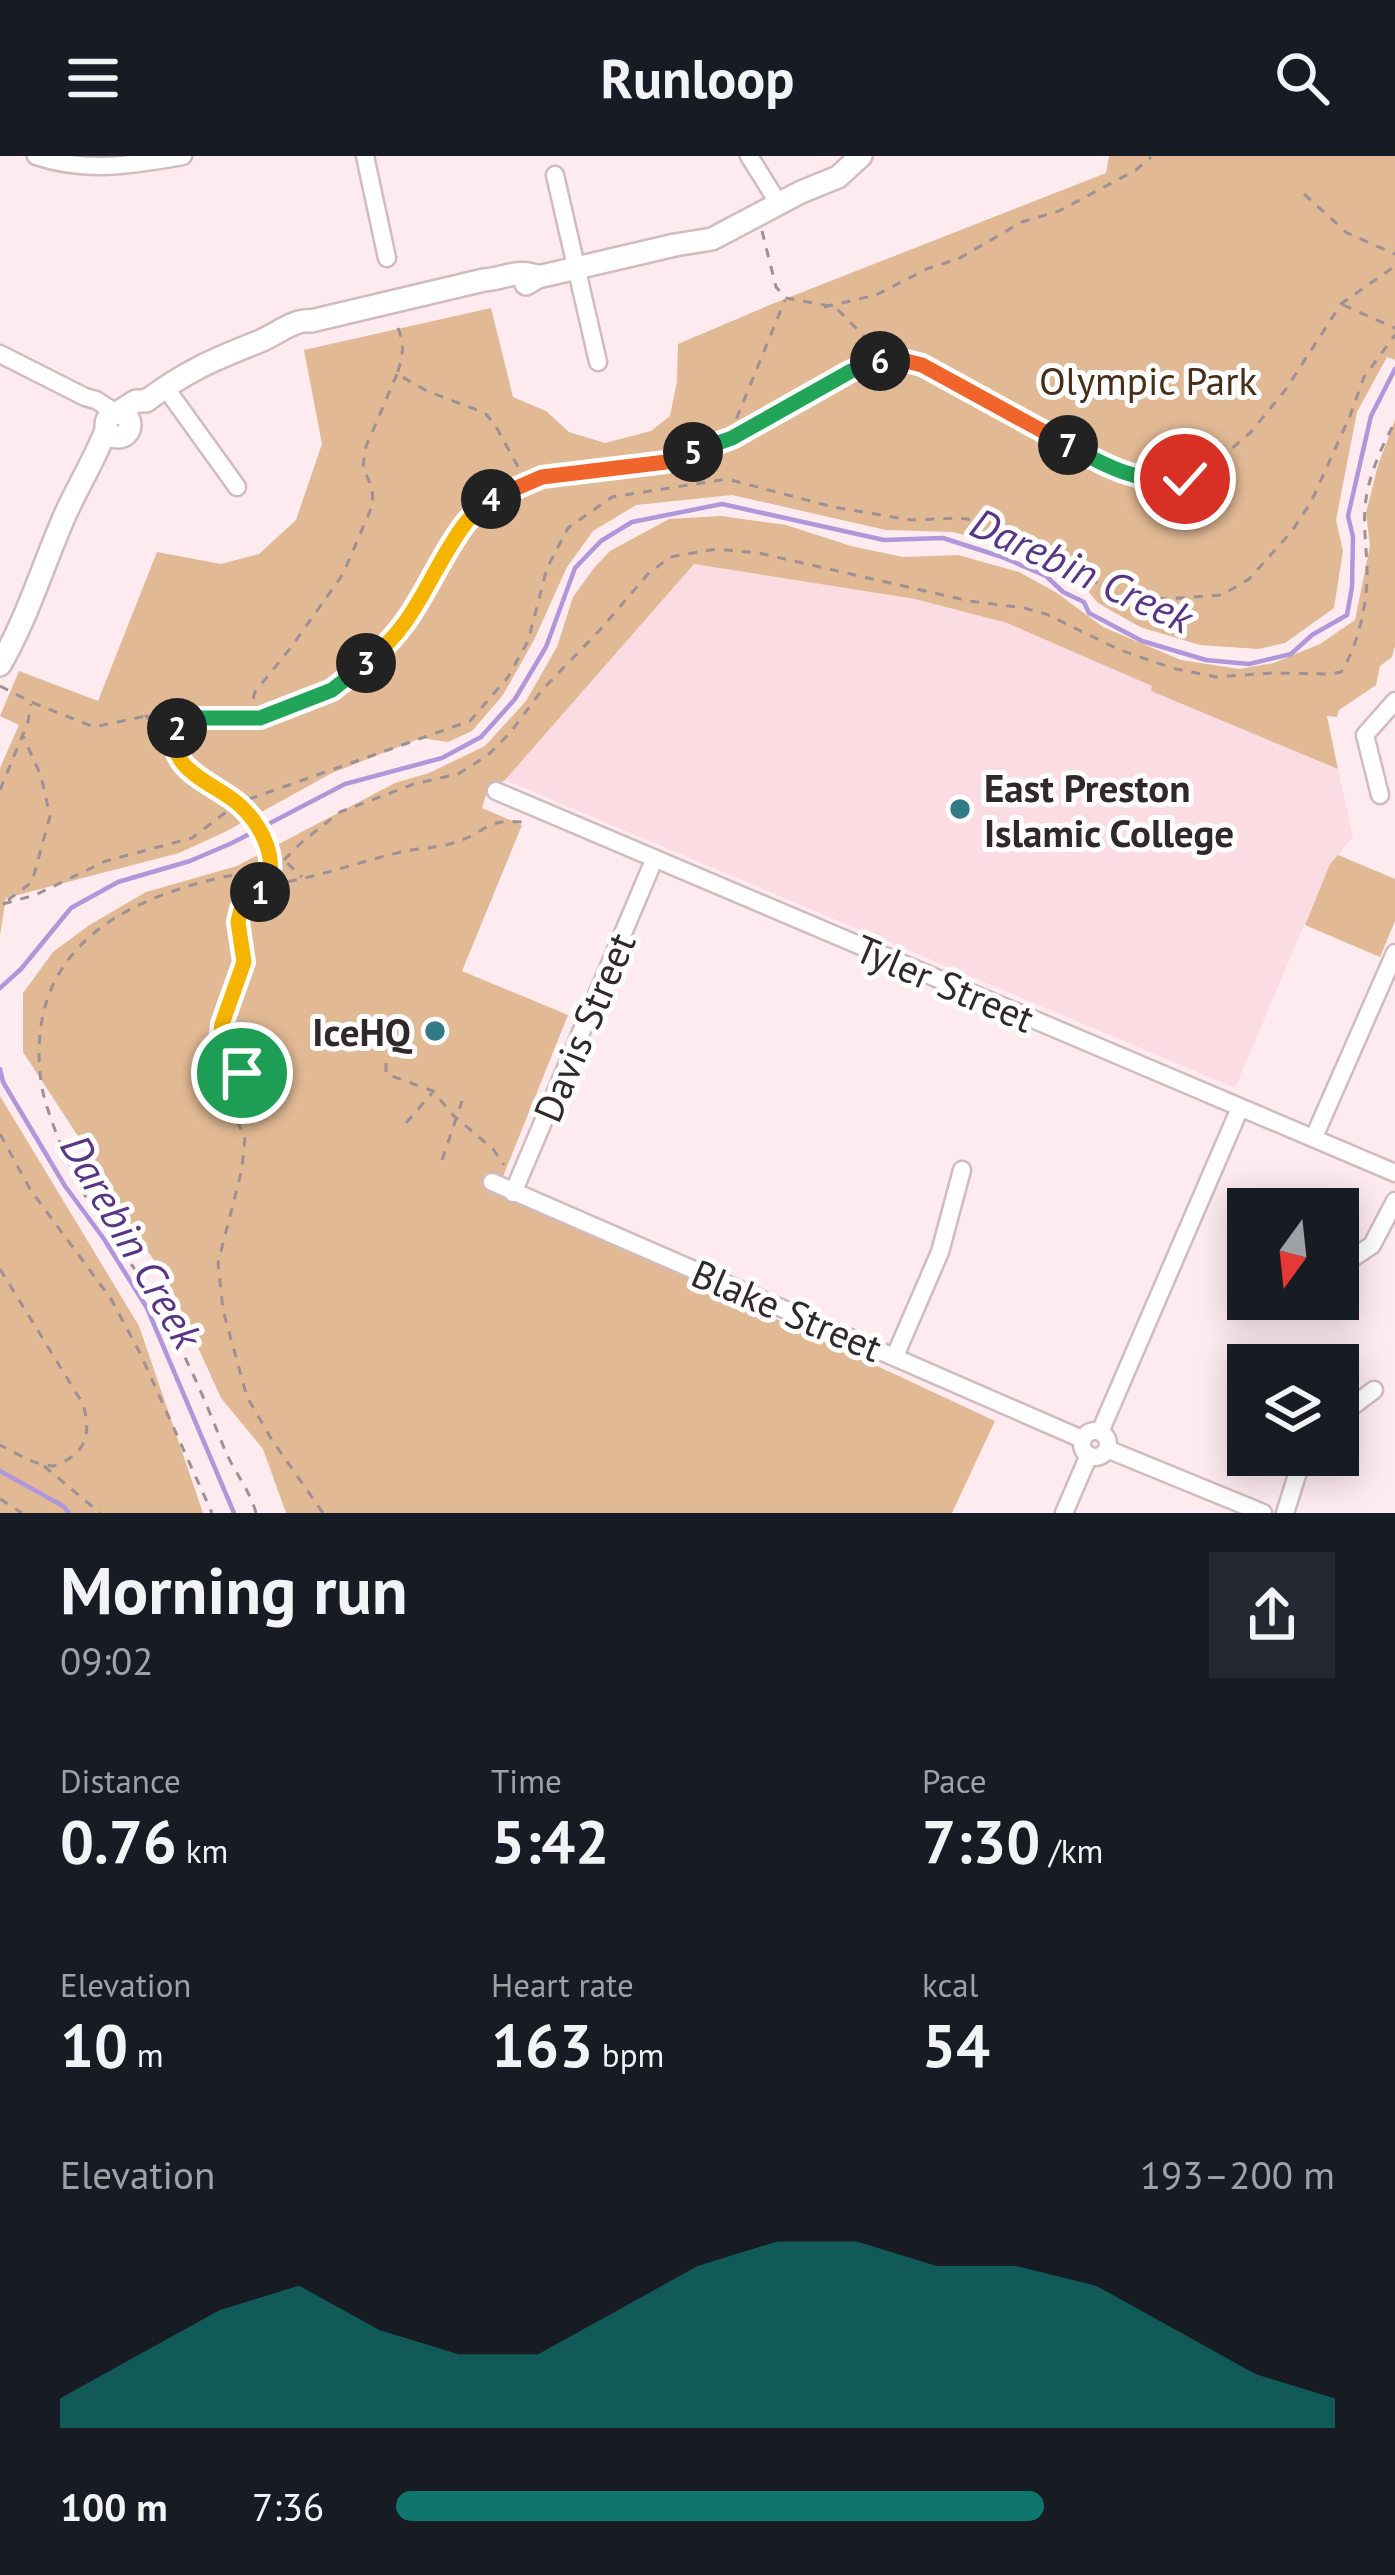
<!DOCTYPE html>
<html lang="en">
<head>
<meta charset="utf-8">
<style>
	:root { --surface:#171b24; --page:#242831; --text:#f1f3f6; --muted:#9ea1a6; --accent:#0f766e }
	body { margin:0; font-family:"PT Sans",sans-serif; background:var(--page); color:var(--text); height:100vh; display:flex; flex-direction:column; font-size:45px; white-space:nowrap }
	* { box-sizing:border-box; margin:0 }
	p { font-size:39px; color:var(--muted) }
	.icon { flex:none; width:66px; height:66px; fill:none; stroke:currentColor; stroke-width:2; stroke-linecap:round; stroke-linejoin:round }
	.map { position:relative; height:1357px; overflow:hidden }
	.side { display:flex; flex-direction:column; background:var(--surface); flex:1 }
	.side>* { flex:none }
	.needle { width:78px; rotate:195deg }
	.buttons { position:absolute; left:1227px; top:1032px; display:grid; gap:24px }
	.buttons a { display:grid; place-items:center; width:132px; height:132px; border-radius:0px; background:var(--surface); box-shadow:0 6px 30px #0003; font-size:60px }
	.pin { position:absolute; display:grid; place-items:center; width:102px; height:102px; color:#fff; margin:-51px; border:6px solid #fff; border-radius:50%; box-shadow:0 3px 12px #0007 }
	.km { position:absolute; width:60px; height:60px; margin:-30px; border-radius:50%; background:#222; color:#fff; font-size:33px; line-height:60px; text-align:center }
	.round { display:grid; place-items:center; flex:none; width:126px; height:126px; border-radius:0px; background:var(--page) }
	.overview { display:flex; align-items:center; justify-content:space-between; height:204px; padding:0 60px }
	h1 { font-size:66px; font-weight:700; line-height:90px }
	.figures { display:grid; grid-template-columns:repeat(3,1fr); gap:18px; height:204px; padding:12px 60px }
	.figures div { display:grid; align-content:center }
	.figures b { font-size:60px; font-weight:700 }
	.figures small { font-size:33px; font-weight:400 }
	.figures p { font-size:33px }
	.chart { height:336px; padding:24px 60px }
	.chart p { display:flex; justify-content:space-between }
	.chart svg { width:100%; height:216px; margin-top:12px; fill:var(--accent); opacity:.7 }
	ul { padding:0 60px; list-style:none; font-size:39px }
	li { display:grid; grid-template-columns:192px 144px 1fr; align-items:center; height:90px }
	li i { height:30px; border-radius:15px; background:var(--accent) }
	header { display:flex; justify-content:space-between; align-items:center; height:156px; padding:0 60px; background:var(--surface); font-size:54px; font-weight:700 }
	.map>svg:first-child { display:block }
	.built { fill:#fcdce3 }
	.green { fill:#e1b995 }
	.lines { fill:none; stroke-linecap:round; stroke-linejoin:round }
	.stream { stroke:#af97da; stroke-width:4.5 }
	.minor-casing { stroke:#d1bbc0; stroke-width:21 }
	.tertiary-casing { stroke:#d1bbc0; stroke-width:26 }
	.path { stroke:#9e9093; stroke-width:3; stroke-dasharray:9 9; stroke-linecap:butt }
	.minor { stroke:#fff; stroke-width:16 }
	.tertiary { stroke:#fff; stroke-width:21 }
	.split-1-casing { stroke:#fff; stroke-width:24 }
	.split-2-casing { stroke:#fff; stroke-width:24 }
	.split-3-casing { stroke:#fff; stroke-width:24 }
	.split-4-casing { stroke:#fff; stroke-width:24 }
	.split-5-casing { stroke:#fff; stroke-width:24 }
	.split-6-casing { stroke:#fff; stroke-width:24 }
	.split-7-casing { stroke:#fff; stroke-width:24 }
	.split-8-casing { stroke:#fff; stroke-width:24 }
	.split-1 { stroke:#f5b400; stroke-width:15 }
	.split-2 { stroke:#f5b400; stroke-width:15 }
	.split-3 { stroke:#22a559; stroke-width:15 }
	.split-4 { stroke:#f5b400; stroke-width:15 }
	.split-5 { stroke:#f0652b; stroke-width:15 }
	.split-6 { stroke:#22a559; stroke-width:15 }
	.split-7 { stroke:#f0652b; stroke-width:15 }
	.split-8 { stroke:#22a559; stroke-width:15 }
	.poi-dot { fill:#317983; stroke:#fefefe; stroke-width:4.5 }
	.labels { text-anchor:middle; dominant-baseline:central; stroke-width:10; stroke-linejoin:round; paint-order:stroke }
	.park-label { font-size:39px; fill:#472e16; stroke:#fefefe }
	.poi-label { font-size:39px; font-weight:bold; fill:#30282a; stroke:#fefefe; text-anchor:start }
	.street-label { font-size:39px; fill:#30282a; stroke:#fefefe }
	.water-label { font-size:42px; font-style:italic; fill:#583685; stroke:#fefefe }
</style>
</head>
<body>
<header><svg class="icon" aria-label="menu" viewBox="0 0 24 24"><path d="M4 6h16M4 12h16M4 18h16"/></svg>Runloop<svg class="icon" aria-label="search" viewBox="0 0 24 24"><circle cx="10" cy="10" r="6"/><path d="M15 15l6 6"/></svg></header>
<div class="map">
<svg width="1395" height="1357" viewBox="0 0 1395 1357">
	<rect width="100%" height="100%" fill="#feebef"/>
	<polygon class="built" points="694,407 915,443 1007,467 1153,530 1152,535 1338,613 1353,681 1330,708 1235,932 505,624 606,497"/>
	<g class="green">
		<polygon points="1109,0 1395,0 1395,204 1387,201 1357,256 1336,364 1343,395 1334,452 1285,487 1258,493 1200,489 1140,471 1098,447 1088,435 1069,428 1058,413 1011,391 953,376 886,374 732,339 636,349 593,375 578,396 567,411 534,484 503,539 472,575 448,586 421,582 332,617 225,676 179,697 6,742 0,779 0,612 19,569 0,560 19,515 98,545 157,396 221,408 259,398 296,364 322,288 304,194 491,152 513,241 546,255 569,276 605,287 651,275 670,260 677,225 678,188 772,148 1106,17"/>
		<polygon points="1395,264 1395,490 1392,501 1380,510 1376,529 1339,554 1337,561 1327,560 1338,613 1151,535 1152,530 1007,467 915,443 694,408 505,624 488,633 482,652 522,669 462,815 568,859 498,1033 995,1265 952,1357 286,1357 263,1293 221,1242 167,1123 126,1064 95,1006 23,896 23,837 53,796 88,770 146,736 237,710 395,627 429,617 485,590 526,545 557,491 573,441 594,412 610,395 669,363 721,360 786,369 851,390 903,401 958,399 1019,416 1057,437 1103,471 1181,504 1239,513 1274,507 1320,488 1355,464 1370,390 1366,357 1378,309"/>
		<polygon points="1338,699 1395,723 1395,765 1380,801 1305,769 1330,708"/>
		<polygon points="0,940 139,1170 203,1357 0,1357"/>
	</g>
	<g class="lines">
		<g class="stream">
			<polyline points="0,832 21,813 71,752 118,726 190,705 232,687 345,628 442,602 481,581 515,543 546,491 575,412 601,385 632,366 722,348 884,384 943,382 1002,401 1046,420 1063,436 1084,446 1089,457 1142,485 1206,504 1249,508 1291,498 1312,479 1347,459 1352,431 1353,381 1348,360 1371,260 1395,213"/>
			<polyline points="0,913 3,926 65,1030 104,1083 147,1152 234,1357"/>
			<polyline points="0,1315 63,1350 69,1357"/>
		</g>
		<g class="minor-casing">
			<g id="minor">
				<path d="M 36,0 C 86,17 132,9 183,0"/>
				<polyline points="365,0 387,102"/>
				<polyline points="749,0 779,48"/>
				<polyline points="555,19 598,206"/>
				<polyline points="0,198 85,241 96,244 116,257"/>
				<polyline points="165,231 237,331"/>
				<polyline points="496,635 1395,1017"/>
				<polyline points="1380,639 1365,579 1395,545"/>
				<polyline points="1314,981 1395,797"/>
				<polyline points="492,1026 1082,1283"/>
				<polyline points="513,1037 654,704"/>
				<polyline points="1338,1112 1372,1089 1395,1045"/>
				<polyline points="895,1200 940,1096 962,1014"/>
				<polyline points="1338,1261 1374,1234"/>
				<circle cx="1095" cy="1288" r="13"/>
				<polyline points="1100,1276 1240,952"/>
				<polyline points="1107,1293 1263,1357"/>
				<polyline points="1064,1357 1089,1299"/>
				<polyline points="1285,1357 1298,1316 1308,1299"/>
			</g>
		</g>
		<g class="tertiary-casing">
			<g id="tertiary">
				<polyline points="526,128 538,121 675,89 712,83 801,36 838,21 861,0"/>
				<circle cx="118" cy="269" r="12"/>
				<path d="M 117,257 L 136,245 L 146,245 C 187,215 212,204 258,186 C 276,179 293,163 311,165 L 484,124 C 502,123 520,112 538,121"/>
				<path d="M 0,509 C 27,463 43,409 65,359 C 78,330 95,303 106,274"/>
			</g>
		</g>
		<g class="path">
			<polyline points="1304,38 1347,77 1395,98"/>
			<polyline points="762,75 776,131 786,142 835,151 885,201"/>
			<polyline points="1343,149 1395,172"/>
			<polyline points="824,151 876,139 929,112 958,103 1022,66 1059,55 1136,14 1151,1"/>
			<path d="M 398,172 C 405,190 403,200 397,218 L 427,235 L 485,257 L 495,269 L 527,327"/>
			<polyline points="732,280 733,271 785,144"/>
			<polyline points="0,530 31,546 94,571 146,560"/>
			<polyline points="248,560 255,536 292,490 343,418 373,348 372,331 363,312 365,293 397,218"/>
			<polyline points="173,590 146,560 180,561"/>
			<polyline points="0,634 28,566 31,548"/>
			<polyline points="272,698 284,704 302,721"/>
			<path d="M 284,704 L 302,686 L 340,656 L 414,628 L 458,618 L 487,600 L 510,577 L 542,534 L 599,475 L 648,418 L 670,401 L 716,393 L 759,397 L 969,445 L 1024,452 L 1046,458 L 1120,494 L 1172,512 L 1216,521 L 1273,517 L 1330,518 L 1341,516 C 1357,492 1366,452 1367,424 C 1368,395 1361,367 1367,337 C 1372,312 1383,288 1395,266"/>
			<path d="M 270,728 C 314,723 355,707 397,697 C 415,692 435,693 453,687 C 485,678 485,662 522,666 L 523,663"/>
			<polyline points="8,744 32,726 50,660 41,620 23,580"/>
			<polyline points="3,748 35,739 106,705 192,682 238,647 470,565 508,521 528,485 547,412 568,372 612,341 727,323 833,351 911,364 960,362 996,367 1082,421 1127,438 1166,443 1222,439 1249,423 1292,375 1311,346 1350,260 1364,221 1395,179"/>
			<path d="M 220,902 C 232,903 241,917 253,923"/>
			<polyline points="386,907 386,918 433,935 453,959 493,993 504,1009"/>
			<polyline points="223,929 240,918"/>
			<polyline points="406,967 432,937"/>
			<polyline points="0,978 30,1033 111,1143 140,1197 212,1357"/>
			<polyline points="442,1004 462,945"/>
			<path d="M 0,1113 L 83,1248 C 90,1272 89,1294 63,1306 C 55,1310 54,1311 45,1309 C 30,1306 14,1296 0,1289"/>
			<polyline points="44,1310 100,1357"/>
			<polyline points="0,1343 22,1357"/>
			<path d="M 256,1357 C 250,1334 233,1314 224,1292 C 203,1238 176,1177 145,1128 C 130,1105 112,1084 98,1061 C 77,1029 60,990 48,954 C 38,926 37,893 42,864 C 61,760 176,727 267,713"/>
			<polyline points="323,1357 272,1284 247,1241 223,1154 218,1107 242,1013 245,981 220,931 218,902 222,868 244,805 238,766 241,753 268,728 270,697 252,663 238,647 197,622 179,601 173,584 183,562 260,562 331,534 390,488 413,458 465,366 493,341 542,321 666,306 732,282 851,215 887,203 923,209 1120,317 1164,326 1185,323 1214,308 1251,276 1286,233 1341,148 1395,110"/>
		</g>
		<use href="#minor" class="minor"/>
		<use href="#tertiary" class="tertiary"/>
	</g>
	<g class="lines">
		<g class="split-1-casing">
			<polyline id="split-1" points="242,917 226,903 218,902 222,868 244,806 238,766 241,753 250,742 260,736"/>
		</g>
		<g class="split-2-casing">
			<path id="split-2" d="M 177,572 C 164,612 211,626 236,646 C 260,665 285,710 260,736"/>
		</g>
		<g class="split-3-casing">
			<polyline id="split-3" points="177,572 183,562 260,562 332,534 366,507"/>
		</g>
		<g class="split-4-casing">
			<path id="split-4" d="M 366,507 C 419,465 427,420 464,369 C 471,359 482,351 491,343"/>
		</g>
		<g class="split-5-casing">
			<polyline id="split-5" points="491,343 542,321 666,306 693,296"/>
		</g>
		<g class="split-6-casing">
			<polyline id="split-6" points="693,296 732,282 851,215 880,205"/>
		</g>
		<g class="split-7-casing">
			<polyline id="split-7" points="880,205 906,205 922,209 1068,289"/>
		</g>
		<g class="split-8-casing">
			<path id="split-8" d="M 1068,289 C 1105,310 1141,329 1185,323"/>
		</g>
		<use href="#split-1" class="split-1"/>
		<use href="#split-2" class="split-2"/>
		<use href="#split-3" class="split-3"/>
		<use href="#split-4" class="split-4"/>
		<use href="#split-5" class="split-5"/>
		<use href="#split-6" class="split-6"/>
		<use href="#split-7" class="split-7"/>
		<use href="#split-8" class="split-8"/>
	</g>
	<g class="poi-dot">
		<circle cx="960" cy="653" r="12"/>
		<circle cx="435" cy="875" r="12"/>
	</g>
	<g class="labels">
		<g class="park-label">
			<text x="1148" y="224">Olympic Park</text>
		</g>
		<g class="poi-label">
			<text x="984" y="631">East Preston<tspan x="984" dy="45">Islamic College</tspan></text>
			<text x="411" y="875" text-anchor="end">IceHQ</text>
		</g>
		<g class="street-label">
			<text transform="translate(945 827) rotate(23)">Tyler Street</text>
			<text transform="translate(584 871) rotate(-67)">Davis Street</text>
			<text transform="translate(787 1154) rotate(23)">Blake Street</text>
		</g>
		<g class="water-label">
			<text transform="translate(1082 414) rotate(25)">Darebin Creek</text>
			<text transform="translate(132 1085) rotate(60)">Darebin Creek</text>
		</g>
	</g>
</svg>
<div class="buttons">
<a><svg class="needle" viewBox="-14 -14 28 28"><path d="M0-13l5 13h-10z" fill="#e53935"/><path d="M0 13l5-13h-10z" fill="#9ea1a6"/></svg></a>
<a><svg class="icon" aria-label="layers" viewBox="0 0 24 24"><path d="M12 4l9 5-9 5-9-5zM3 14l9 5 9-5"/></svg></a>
</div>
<div class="pin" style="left:242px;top:917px;background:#1e9e55"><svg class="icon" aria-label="arrive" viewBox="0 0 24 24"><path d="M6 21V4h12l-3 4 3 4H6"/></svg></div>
<div class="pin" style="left:1185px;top:323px;background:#d93025"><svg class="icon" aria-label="check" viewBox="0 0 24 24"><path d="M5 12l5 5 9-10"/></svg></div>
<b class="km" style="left:260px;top:736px">1</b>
<b class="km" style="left:177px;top:572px">2</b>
<b class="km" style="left:366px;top:507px">3</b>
<b class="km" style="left:491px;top:343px">4</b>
<b class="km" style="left:693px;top:296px">5</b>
<b class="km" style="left:880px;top:205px">6</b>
<b class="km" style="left:1068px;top:289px">7</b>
</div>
<section class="side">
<div class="overview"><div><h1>Morning run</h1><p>09:02</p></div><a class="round"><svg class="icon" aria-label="share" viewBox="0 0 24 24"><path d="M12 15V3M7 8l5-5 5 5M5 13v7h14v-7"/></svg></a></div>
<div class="figures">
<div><p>Distance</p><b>0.76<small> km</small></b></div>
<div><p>Time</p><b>5:42</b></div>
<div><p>Pace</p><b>7:30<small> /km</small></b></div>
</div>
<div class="figures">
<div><p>Elevation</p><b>10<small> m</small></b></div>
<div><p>Heart rate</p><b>163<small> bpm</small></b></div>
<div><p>kcal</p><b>54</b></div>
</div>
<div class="chart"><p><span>Elevation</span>193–200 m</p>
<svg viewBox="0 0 160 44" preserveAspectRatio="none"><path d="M0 44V38L10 29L20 20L30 15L40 24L50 29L60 29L70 20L80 11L90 6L100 6L110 11L120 11L130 15L140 24L150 33L160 38V44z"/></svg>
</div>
<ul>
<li><b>100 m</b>7:36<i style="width:69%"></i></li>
</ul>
</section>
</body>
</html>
